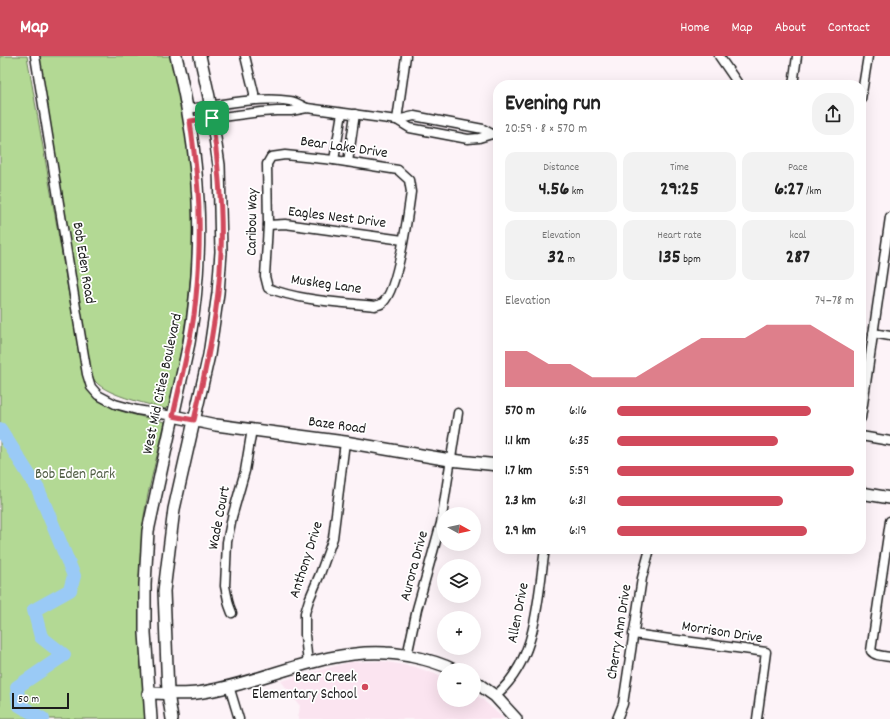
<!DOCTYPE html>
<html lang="en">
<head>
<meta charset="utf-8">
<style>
	:root { --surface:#fff; --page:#f2f2f2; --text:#222; --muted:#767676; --accent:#d1495b }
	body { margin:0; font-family:Dekko,sans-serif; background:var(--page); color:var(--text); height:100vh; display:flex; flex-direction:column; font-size:15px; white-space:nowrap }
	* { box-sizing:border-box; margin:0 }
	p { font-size:13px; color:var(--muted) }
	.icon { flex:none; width:22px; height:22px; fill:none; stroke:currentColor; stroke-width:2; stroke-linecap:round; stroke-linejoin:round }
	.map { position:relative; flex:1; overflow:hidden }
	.side { position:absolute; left:493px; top:24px; width:373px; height:474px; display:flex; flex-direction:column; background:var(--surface); border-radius:16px; box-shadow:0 4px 16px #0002 }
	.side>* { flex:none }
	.needle { width:26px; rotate:98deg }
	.tools { position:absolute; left:437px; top:451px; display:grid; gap:8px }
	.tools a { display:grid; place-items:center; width:44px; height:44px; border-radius:50%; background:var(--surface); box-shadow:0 4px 16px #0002; font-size:20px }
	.scale { position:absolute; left:12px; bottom:10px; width:57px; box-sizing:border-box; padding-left:4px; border:2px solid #1c1c1c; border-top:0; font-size:11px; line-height:14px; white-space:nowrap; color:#1c1c1c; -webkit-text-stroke:3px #fff; paint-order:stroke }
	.pin { position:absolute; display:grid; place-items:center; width:34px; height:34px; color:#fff; margin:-17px; border-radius:8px; box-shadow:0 2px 6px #0006 }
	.round { display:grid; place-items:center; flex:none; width:42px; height:42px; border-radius:16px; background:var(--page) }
	.overview { display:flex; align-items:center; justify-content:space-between; height:68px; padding:0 12px }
	h1 { font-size:22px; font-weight:700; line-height:30px }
	.stats { display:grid; grid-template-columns:repeat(3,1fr); gap:6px; height:68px; padding:4px 12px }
	.stats div { display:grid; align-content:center; border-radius:10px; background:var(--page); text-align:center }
	.stats b { font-size:20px; font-weight:700 }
	.stats small { font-size:11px; font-weight:400 }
	.stats p { font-size:11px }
	.chart { height:112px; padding:8px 12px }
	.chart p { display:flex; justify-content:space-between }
	.chart svg { width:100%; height:72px; margin-top:4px; fill:var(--accent); opacity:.7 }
	ul { padding:0 12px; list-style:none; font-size:13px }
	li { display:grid; grid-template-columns:64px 48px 1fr; align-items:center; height:30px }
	li i { height:10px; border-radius:5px; background:var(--accent) }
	header { display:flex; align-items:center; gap:24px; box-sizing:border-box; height:56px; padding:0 20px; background:var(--accent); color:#fff }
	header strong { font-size:19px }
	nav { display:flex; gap:22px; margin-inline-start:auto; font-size:14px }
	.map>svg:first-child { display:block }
	.built { fill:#fbe4f0 }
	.green { fill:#b3d994; stroke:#687a58 }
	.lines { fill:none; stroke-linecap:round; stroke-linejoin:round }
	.river { stroke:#9acaf6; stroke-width:14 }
	.street-casing { stroke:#1c1c1c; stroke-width:11 }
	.secondary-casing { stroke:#1c1c1c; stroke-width:14 }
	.street { stroke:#fff; stroke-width:8 }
	.secondary { stroke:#fff; stroke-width:11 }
	.route-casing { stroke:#fff; stroke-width:8 }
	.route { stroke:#d1495b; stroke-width:5 }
	.poi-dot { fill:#d1495b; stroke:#fff; stroke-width:1.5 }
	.labels { text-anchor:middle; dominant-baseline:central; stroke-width:3.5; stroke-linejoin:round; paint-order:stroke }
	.street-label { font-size:15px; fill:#1c1c1c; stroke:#fff }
	.park-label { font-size:15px; fill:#515e46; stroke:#fff }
	.poi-label { font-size:15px; fill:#1c1c1c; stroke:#fff; text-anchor:end }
</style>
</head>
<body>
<header>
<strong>Map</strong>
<nav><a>Home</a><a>Map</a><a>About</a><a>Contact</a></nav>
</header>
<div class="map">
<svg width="890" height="663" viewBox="0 0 890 663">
	<rect width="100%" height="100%" fill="#fdf3f8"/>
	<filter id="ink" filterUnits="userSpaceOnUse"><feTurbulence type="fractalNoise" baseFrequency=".025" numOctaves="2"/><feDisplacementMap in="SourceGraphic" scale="8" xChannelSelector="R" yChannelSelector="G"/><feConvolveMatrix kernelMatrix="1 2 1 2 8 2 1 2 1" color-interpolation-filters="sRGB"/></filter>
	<g filter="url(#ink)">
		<polygon class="built" points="382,605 415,611 444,621 444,644 474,644 474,638 482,643 504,663 298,663 300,650 281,625 350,606"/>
		<g class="green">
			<path d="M 0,0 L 27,0 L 81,307 C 83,316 85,329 91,336 C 104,356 143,360 165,366 C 157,402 146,438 142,475 C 141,486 141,498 140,509 C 138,560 139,612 147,663 L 0,663 Z"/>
			<path d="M 38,0 L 170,0 C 199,95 198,197 181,294 C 178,312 174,330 170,348 L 165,353 C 146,347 102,339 93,322 C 91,319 90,314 89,310 Z"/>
		</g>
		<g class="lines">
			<polyline class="river" points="0,373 38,433 74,520 70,534 34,554 41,581 64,599 17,631 19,649 43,663"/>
			<g class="street-casing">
				<g id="street">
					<polyline points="35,0 78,264 87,318 91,331 98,339 115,348 137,354 173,360"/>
					<polyline points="245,0 254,37 254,44"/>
					<polyline points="719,0 739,29"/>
					<polyline points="793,29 797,0"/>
					<polyline points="861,43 868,0"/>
					<path d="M 188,53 C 218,49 260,40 290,45 C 296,46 302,50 307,52"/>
					<polyline points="397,64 410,72 468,83 479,82 492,78 498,78"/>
					<polyline points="397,64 406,0"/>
					<polyline points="190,65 261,56 277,55 291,55 307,52 397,64 414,60 483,73 492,78"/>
					<path d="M 285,99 L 334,104 L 398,114 L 409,124 L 411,136 C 408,157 398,238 381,248 C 379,249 377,249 375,250 C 340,246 301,245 268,232 L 265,220 L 268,169 L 267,108 L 271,101 Z"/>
					<polyline points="334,104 342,57"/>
					<polyline points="348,106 355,58"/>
					<polyline points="268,169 285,168 403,184"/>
					<polyline points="873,277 890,280"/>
					<polyline points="861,362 890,161"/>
					<polyline points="861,380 890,385"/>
					<path d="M 890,465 L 871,595 C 875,600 883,600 890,601"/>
					<polyline points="232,557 229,549 225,530 227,486 232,461 245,415 252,373"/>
					<polyline points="633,578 766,596 757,663"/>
					<polyline points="407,600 417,553 441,467 458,357"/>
					<polyline points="308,608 305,579 305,557 309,544 320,518 333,482 345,386"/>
					<polyline points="229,630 239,663"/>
					<path d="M 495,640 C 538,604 537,544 545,493"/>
					<polyline points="617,663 623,648 642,522 650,493"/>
				</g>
			</g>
			<g class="secondary-casing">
				<g id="secondary">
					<polyline points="173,360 216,369 345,386 450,404 498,409"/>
					<polyline points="861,437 890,442"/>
					<polyline points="474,625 495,640 516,663"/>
					<path d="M 148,637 C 164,637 181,639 197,637 C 261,628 321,593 386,597 C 394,597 403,599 410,600 C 425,603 440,607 454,614"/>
					<path d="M 151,663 L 145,577 L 145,528 L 148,475 L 189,287 C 206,186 200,99 176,0"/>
					<polyline points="172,663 168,637 164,535 174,453 209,299 218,237 221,196 219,109 209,41 200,0"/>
				</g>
			</g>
			<use href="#street" class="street"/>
			<use href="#secondary" class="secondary"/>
		</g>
	</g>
	<g class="lines" filter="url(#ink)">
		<g class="route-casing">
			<path id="route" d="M 212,62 C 218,106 223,151 221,196 C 219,253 207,309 194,364 L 173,360 C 180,327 189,293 194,259 C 198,226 200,192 199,159 C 199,128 194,96 190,65 Z"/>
		</g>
		<use href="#route" class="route"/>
	</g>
	<circle class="poi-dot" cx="365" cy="631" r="4"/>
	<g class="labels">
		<g class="street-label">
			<text transform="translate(344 92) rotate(8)">Bear Lake Drive</text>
			<text transform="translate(337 162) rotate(7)">Eagles Nest Drive</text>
			<text transform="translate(253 166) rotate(-89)">Caribou Way</text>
			<text transform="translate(83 207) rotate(81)">Bob Eden Road</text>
			<text transform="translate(326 229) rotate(8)">Muskeg Lane</text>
			<text transform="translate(163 328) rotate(-78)">West Mid Cities Boulevard</text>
			<text transform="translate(337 370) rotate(8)">Baze Road</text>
			<text transform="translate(220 462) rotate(-79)">Wade Court</text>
			<text transform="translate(307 504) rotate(-72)">Anthony Drive</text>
			<text transform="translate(415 510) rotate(-75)">Aurora Drive</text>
			<text transform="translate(519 557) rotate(-79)">Allen Drive</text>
			<text transform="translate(620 576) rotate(-81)">Cherry Ann Drive</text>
			<text transform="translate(722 577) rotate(9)">Morrison Drive</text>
		</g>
		<g class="park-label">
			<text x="75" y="419">Bob Eden Park</text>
		</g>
		<g class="poi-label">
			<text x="357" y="622">Bear Creek<tspan x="357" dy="17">Elementary School</tspan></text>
		</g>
	</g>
</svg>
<div class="tools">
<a><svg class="needle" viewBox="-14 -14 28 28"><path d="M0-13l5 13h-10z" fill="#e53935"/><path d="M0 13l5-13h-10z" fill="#767676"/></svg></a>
<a><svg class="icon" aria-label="layers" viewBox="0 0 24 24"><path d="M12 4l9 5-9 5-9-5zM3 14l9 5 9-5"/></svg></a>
<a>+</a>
<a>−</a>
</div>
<div class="scale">50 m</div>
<div class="pin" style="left:212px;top:62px;background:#1e9e55"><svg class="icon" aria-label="arrive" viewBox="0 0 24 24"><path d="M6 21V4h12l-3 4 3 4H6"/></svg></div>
<section class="side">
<div class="overview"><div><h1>Evening run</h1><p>20:59 · 8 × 570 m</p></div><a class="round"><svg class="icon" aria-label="share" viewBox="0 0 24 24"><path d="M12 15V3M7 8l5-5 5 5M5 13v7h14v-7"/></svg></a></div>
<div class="stats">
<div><p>Distance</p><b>4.56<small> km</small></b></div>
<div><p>Time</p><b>29:25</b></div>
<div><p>Pace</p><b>6:27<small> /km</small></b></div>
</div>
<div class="stats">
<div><p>Elevation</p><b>32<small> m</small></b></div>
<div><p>Heart rate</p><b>135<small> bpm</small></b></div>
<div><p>kcal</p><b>287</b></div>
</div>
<div class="chart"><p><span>Elevation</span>74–78 m</p>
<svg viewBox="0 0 160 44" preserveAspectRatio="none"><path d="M0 44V22L10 22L20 30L30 30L40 38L50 38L60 38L70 30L80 22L90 14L100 14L110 14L120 6L130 6L140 6L150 14L160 22V44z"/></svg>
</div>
<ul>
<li><b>570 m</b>6:16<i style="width:82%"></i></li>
<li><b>1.1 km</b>6:35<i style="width:68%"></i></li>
<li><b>1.7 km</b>5:59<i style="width:100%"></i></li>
<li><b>2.3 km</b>6:31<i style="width:70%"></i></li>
<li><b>2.9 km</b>6:19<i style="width:80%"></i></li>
</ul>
</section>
</div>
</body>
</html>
